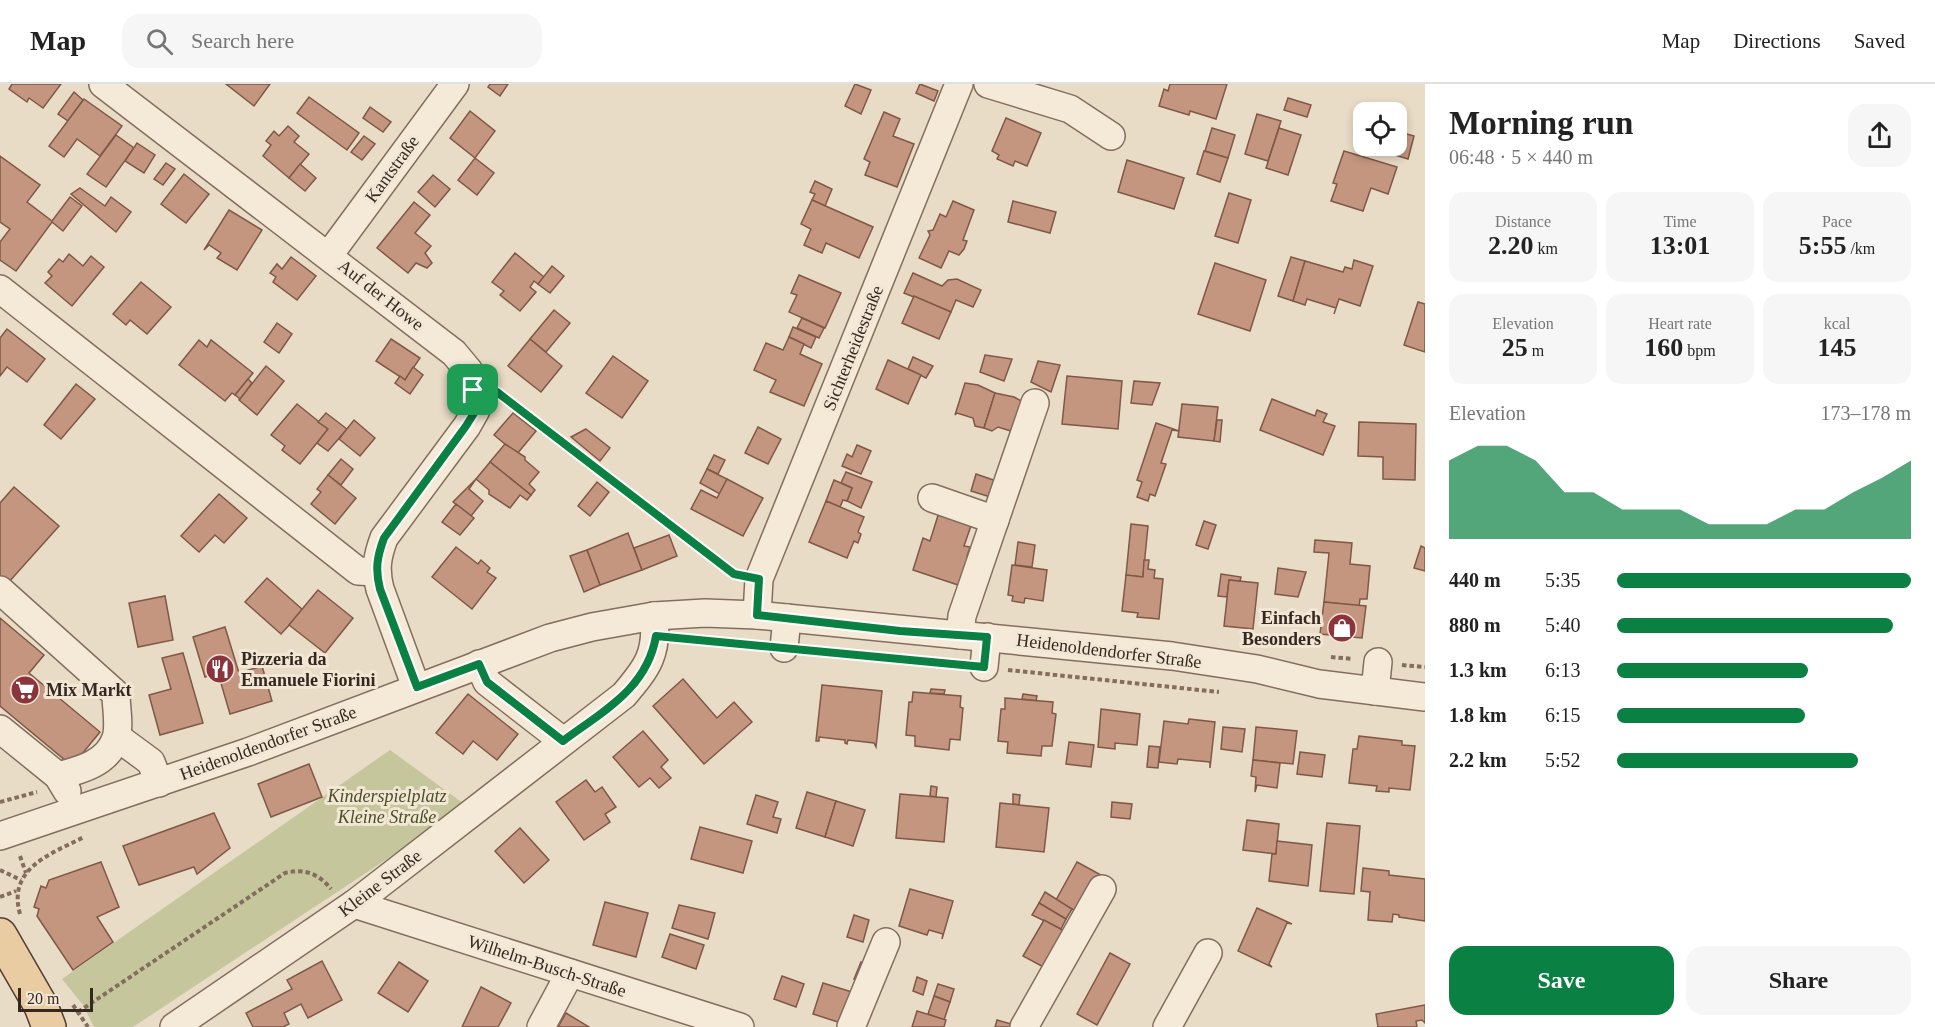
<!DOCTYPE html>
<html lang="en">
<head>
<meta charset="utf-8">
<style>
	:root { --surface:#fff; --page:#f6f6f6; --text:#222; --muted:#767676; --line:#e0e0e0; --accent:#0b8043 }
	body { margin:0; font-family:Georgia,serif; background:var(--page); color:var(--text); height:100vh; display:flex; flex-direction:column; font-size:22px; white-space:nowrap }
	* { box-sizing:border-box; margin:0 }
	p { font-size:20px; color:var(--muted) }
	.icon { flex:none; width:33px; height:33px; fill:none; stroke:currentColor; stroke-width:2; stroke-linecap:round; stroke-linejoin:round }
	.map { position:relative; flex:1; overflow:hidden }
	.sheet { display:flex; flex-direction:column; background:var(--surface); width:510px }
	.sheet>* { flex:none }
	.fabs { position:absolute; left:1353px; top:18px; display:grid; gap:12px }
	.fabs a { display:grid; place-items:center; width:54px; height:54px; border-radius:12px; background:var(--surface); box-shadow:0 3px 9px #0003; font-size:30px }
	.scale { position:absolute; left:18px; bottom:15px; width:75px; box-sizing:border-box; padding-left:6px; border:3px solid #352820; border-top:0; font-size:16px; line-height:21px; white-space:nowrap; color:#352820; -webkit-text-stroke:4px #f2e7d5; paint-order:stroke }
	.pin { position:absolute; display:grid; place-items:center; width:51px; height:51px; color:#fff; margin:-26px; border-radius:12px; box-shadow:0 3px 9px #0006 }
	.round { display:grid; place-items:center; flex:none; width:63px; height:63px; border-radius:18px; background:var(--page) }
	.summary { display:flex; align-items:center; justify-content:space-between; height:102px; padding:0 24px }
	h1 { font-size:33px; font-weight:700; line-height:45px }
	.metrics { display:grid; grid-template-columns:repeat(3,1fr); gap:9px; height:102px; padding:6px 24px }
	.metrics div { display:grid; align-content:center; border-radius:15px; background:var(--page); text-align:center }
	.metrics b { font-size:26px; font-weight:700 }
	.metrics small { font-size:16px; font-weight:400 }
	.metrics p { font-size:16px }
	.chart { height:168px; padding:12px 24px }
	.chart p { display:flex; justify-content:space-between }
	.chart svg { width:100%; height:108px; margin-top:6px; fill:var(--accent); opacity:.7 }
	.cta { display:flex; gap:12px; margin-top:auto; padding:12px 24px }
	.cta a { flex:1; height:69px; border-radius:18px; background:var(--accent); color:#fff; font-size:24px; font-weight:700; line-height:69px; text-align:center }
	.cta a+a { background:var(--page); color:var(--text) }
	ul { padding:0 24px; list-style:none; font-size:20px }
	li { display:grid; grid-template-columns:96px 72px 1fr; align-items:center; height:45px }
	li i { height:15px; border-radius:8px; background:var(--accent) }
	header { display:flex; align-items:center; gap:36px; box-sizing:border-box; height:84px; padding:0 30px; background:var(--surface); border-bottom:2px solid var(--line) }
	header strong { font-size:28px }
	nav { display:flex; gap:33px; margin-inline-start:auto; font-size:21px }
	.search { width:420px; height:54px; background:var(--page); display:flex; align-items:center; gap:15px; box-sizing:border-box; padding:0 21px; border-radius:18px; color:var(--muted); font-size:22px }
	main { display:flex; flex:1; min-height:0 }
	.map>svg:first-child { display:block }
	.green { fill:#c5c69b }
	.building { fill:#c49680; stroke:#7f5846; stroke-width:1.5 }
	.lines { fill:none; stroke-linecap:round; stroke-linejoin:round }
	.minor-casing { stroke:#836e5e; stroke-width:30 }
	.major-casing { stroke:#513d31; stroke-width:36 }
	.path { stroke:#836e5e; stroke-width:4; stroke-dasharray:4.5 3; stroke-linecap:butt }
	.minor { stroke:#f5ead8; stroke-width:27 }
	.major { stroke:#e9cca2; stroke-width:33 }
	.route-casing { stroke:#fff; stroke-width:12 }
	.route { stroke:#0b8043; stroke-width:8 }
	.labels { text-anchor:middle; dominant-baseline:central; stroke-width:6; stroke-linejoin:round; paint-order:stroke }
	.street-label { font-size:18px; fill:#352820; stroke:#f2e7d5 }
	.poi-label { font-size:18px; font-weight:bold; fill:#352820; stroke:#f2e7d5; text-anchor:start }
	.park-label { font-size:18px; font-style:italic; fill:#494f29; stroke:#f2e7d5 }
</style>
</head>
<body>
<header>
<strong>Map</strong>
<div class="search"><svg class="icon" aria-label="search" viewBox="0 0 24 24"><circle cx="10" cy="10" r="6"/><path d="M15 15l6 6"/></svg>Search here</div>
<nav><a>Map</a><a>Directions</a><a>Saved</a></nav>
</header>
<main>
<div class="map">
<svg width="1425" height="943" viewBox="0 0 1425 943">
	<rect width="100%" height="100%" fill="#e9dcc6"/>
	<polygon class="green" points="390,666 467,722 133,943 94,943 83,921 62,895"/>
	<g class="building">
		<polygon points="12,0 61,0 43,24 29,14 27,18 9,5"/>
		<polygon points="226,0 270,0 254,22"/>
		<polygon points="490,0 508,0 500,12 488,3"/>
		<polygon points="855,0 871,6 861,30 845,22"/>
		<polygon points="920,0 938,7 934,17 916,9"/>
		<polygon points="1170,0 1227,0 1216,35 1190,27 1189,31 1159,22 1164,5 1168,7"/>
		<polygon points="74,8 83,16 68,37 58,30"/>
		<polygon points="309,13 359,49 347,66 297,29"/>
		<polygon points="1288,14 1311,21 1307,33 1284,26"/>
		<polygon points="84,15 122,42 100,72 77,55 64,73 49,62"/>
		<polygon points="370,23 391,38 383,48 363,34"/>
		<polygon points="470,27 495,47 475,74 450,54"/>
		<polygon points="884,28 900,35 893,52 914,60 897,103 865,91 870,78 864,75"/>
		<polygon points="1257,30 1281,37 1268,77 1245,70"/>
		<polygon points="1006,34 1041,49 1027,82 1015,77 1013,82 997,75 999,71 992,67"/>
		<polygon points="288,42 299,52 294,58 309,70 289,94 263,72 271,61 266,57 274,47 279,52"/>
		<polygon points="1212,44 1235,51 1228,74 1205,67"/>
		<polygon points="1279,44 1301,51 1288,91 1266,84"/>
		<polygon points="1396,47 1414,52 1408,75 1385,68 1386,62 1396,62"/>
		<polygon points="116,51 134,64 106,103 87,90"/>
		<polygon points="364,52 375,60 362,76 351,68"/>
		<polygon points="137,59 155,71 144,89 125,77"/>
		<polygon points="1204,67 1228,74 1220,98 1197,90"/>
		<polygon points="1344,67 1397,83 1388,110 1371,104 1363,127 1331,117 1337,100 1333,99"/>
		<polygon points="0,72 40,101 27,118 52,137 70,113 82,122 63,147 52,138 16,187 0,176 0,158 10,145 0,138"/>
		<polygon points="475,74 494,89 477,111 458,96"/>
		<polygon points="1127,76 1184,94 1174,125 1118,108"/>
		<polygon points="166,79 175,85 163,101 154,95"/>
		<polygon points="300,80 316,94 305,107 289,94"/>
		<polygon points="184,90 209,110 186,139 161,120"/>
		<polygon points="433,91 450,105 435,123 418,108"/>
		<polygon points="815,97 832,105 825,122 812,116 815,110 810,108"/>
		<polygon points="80,104 105,122 111,113 131,128 116,148 71,110"/>
		<polygon points="1229,109 1251,116 1238,159 1215,152"/>
		<polygon points="812,116 873,143 859,174 826,159 822,169 804,161 811,145 801,140"/>
		<polygon points="953,117 974,126 963,156 967,157 964,165 959,171 949,167 941,184 919,174 930,151 928,147 933,146 940,130 946,133"/>
		<polygon points="1013,117 1056,128 1050,149 1008,138"/>
		<polygon points="414,118 430,131 415,149 431,162 425,169 432,179 427,184 416,179 408,189 377,164"/>
		<polygon points="229,126 262,146 237,186 217,174 221,169 209,161 204,166"/>
		<polygon points="515,169 544,193 538,200 534,197 530,203 536,208 520,227 500,211 504,207 492,198"/>
		<polygon points="69,170 83,182 91,172 104,183 72,222 45,199 52,192 48,188 59,175 63,178"/>
		<polygon points="291,173 316,192 297,216 273,198 276,193 270,189 277,180 282,185"/>
		<polygon points="1291,173 1305,177 1293,217 1278,212"/>
		<polygon points="1354,176 1373,182 1360,222 1339,215 1334,230 1336,224 1307,215 1305,221 1293,217 1305,177 1343,188 1345,183 1352,185"/>
		<polygon points="1215,179 1266,196 1250,247 1198,230"/>
		<polygon points="552,182 564,192 550,209 538,200"/>
		<polygon points="913,189 942,202 948,196 957,195 981,206 973,223 956,216 951,228 904,209"/>
		<polygon points="799,191 841,209 825,244 789,228 797,211 791,209"/>
		<polygon points="141,198 171,223 147,250 130,236 126,241 113,230"/>
		<polygon points="914,212 951,228 939,255 902,239"/>
		<polygon points="1418,218 1425,220 1425,268 1404,261"/>
		<polygon points="554,226 570,239 546,268 530,255"/>
		<polygon points="802,234 824,244 819,254 797,244"/>
		<polygon points="277,239 292,250 279,269 264,258"/>
		<polygon points="793,243 816,253 811,264 789,253"/>
		<polygon points="7,245 45,275 27,298 7,283 0,292 0,254"/>
		<polygon points="789,253 804,260 800,270 822,280 804,322 770,308 776,296 754,286 766,259 783,266"/>
		<polygon points="391,255 420,274 405,296 376,277"/>
		<polygon points="530,255 562,282 541,308 508,282"/>
		<polygon points="199,256 207,263 211,256 253,289 235,311 232,309 225,317 179,281"/>
		<polygon points="985,271 1012,275 1004,297 980,288"/>
		<polygon points="613,272 648,297 622,334 586,309"/>
		<polygon points="913,273 933,282 926,294 908,285"/>
		<polygon points="888,276 921,291 908,320 876,305"/>
		<polygon points="1038,277 1060,281 1051,308 1031,298"/>
		<polygon points="266,282 284,297 257,331 239,316"/>
		<polygon points="413,283 423,291 410,310 395,299 400,292 405,296"/>
		<polygon points="1067,292 1122,297 1118,345 1062,340"/>
		<polygon points="248,295 252,299 240,315 235,311"/>
		<polygon points="1134,297 1160,299 1152,321 1131,319"/>
		<polygon points="965,299 978,301 995,309 984,344 975,342 973,334 957,329 955,331"/>
		<polygon points="76,300 95,315 61,355 44,341"/>
		<polygon points="995,309 1014,313 1025,319 1014,348 998,343 992,347 984,344"/>
		<polygon points="1272,315 1315,332 1317,326 1327,330 1323,338 1335,342 1323,371 1260,346"/>
		<polygon points="297,320 328,345 300,380 282,366 285,362 271,351"/>
		<polygon points="1182,320 1218,323 1214,357 1178,353"/>
		<polygon points="326,329 347,345 328,367 317,359 328,345 318,338"/>
		<polygon points="513,329 536,347 517,370 494,351"/>
		<polygon points="354,336 375,354 360,372 339,355"/>
		<polygon points="1217,336 1222,336 1220,358 1214,357"/>
		<polygon points="1359,338 1416,340 1415,396 1383,395 1383,373 1358,372"/>
		<polygon points="1156,339 1179,347 1172,346 1161,379 1166,380 1155,412 1150,410 1148,417 1137,413 1142,398 1137,396"/>
		<polygon points="758,343 781,355 768,380 745,369"/>
		<polygon points="586,345 610,364 600,377 571,353"/>
		<polygon points="505,360 525,373 525,376 539,388 529,400 535,406 531,411 490,378"/>
		<polygon points="857,361 871,367 861,390 842,382 847,370 852,373"/>
		<polygon points="714,371 725,376 718,390 707,385"/>
		<polygon points="341,375 353,385 341,401 328,391"/>
		<polygon points="490,378 531,411 527,416 520,411 510,424 489,410 489,406 476,395"/>
		<polygon points="707,385 727,395 720,410 700,399"/>
		<polygon points="846,388 872,398 861,424 847,417 852,404 841,399"/>
		<polygon points="976,390 1005,400 1000,416 971,407"/>
		<polygon points="328,391 356,414 335,440 311,420 321,408 317,405"/>
		<polygon points="476,395 469,405 483,417 471,432 453,418"/>
		<polygon points="727,395 763,414 743,452 691,425 701,406 717,414"/>
		<polygon points="834,396 852,404 847,417 843,416 840,423 826,417"/>
		<polygon points="597,398 609,408 590,432 578,422"/>
		<polygon points="14,403 59,442 8,499 0,492 0,419"/>
		<polygon points="219,410 247,434 224,459 215,451 199,468 181,452"/>
		<polygon points="826,417 864,433 858,448 861,450 858,459 854,457 847,474 809,458"/>
		<polygon points="456,420 474,434 460,451 442,438"/>
		<polygon points="940,425 973,436 964,462 970,463 967,472 970,473 961,502 913,486 923,454 930,457"/>
		<polygon points="1204,437 1216,441 1208,465 1196,461"/>
		<polygon points="1131,440 1148,442 1143,493 1126,491"/>
		<polygon points="628,449 642,486 600,501 587,466"/>
		<polygon points="669,451 677,472 642,486 634,464"/>
		<polygon points="1315,456 1352,459 1350,480 1370,482 1367,515 1360,515 1359,522 1324,518 1329,469 1314,468"/>
		<polygon points="1018,458 1035,461 1032,483 1015,481"/>
		<polygon points="1421,462 1425,464 1425,487 1414,484"/>
		<polygon points="456,463 478,480 481,476 490,484 487,488 496,494 472,525 432,493"/>
		<polygon points="587,466 600,501 584,508 570,472"/>
		<polygon points="1144,476 1149,476 1148,485 1155,486 1154,494 1163,495 1159,535 1137,533 1138,529 1122,527 1126,491 1143,493"/>
		<polygon points="1012,481 1047,486 1043,517 1025,514 1024,519 1012,517 1013,512 1008,511"/>
		<polygon points="1278,484 1306,488 1298,513 1275,510"/>
		<polygon points="1221,490 1241,493 1240,497 1229,496 1227,513 1218,512"/>
		<polygon points="267,494 303,526 281,550 245,518"/>
		<polygon points="1229,496 1258,499 1253,545 1224,542"/>
		<polygon points="318,506 353,534 325,569 289,541"/>
		<polygon points="165,512 173,556 138,563 129,519"/>
		<polygon points="1324,518 1366,522 1362,554 1320,550"/>
		<polygon points="0,534 44,571 29,589 100,648 72,682 0,622"/>
		<polygon points="225,543 239,589 262,582 272,617 230,630 218,589 205,593 193,553"/>
		<polygon points="183,569 203,639 160,651 149,611 171,605 162,574"/>
		<polygon points="683,595 717,634 734,618 752,638 704,680 653,622"/>
		<polygon points="822,601 882,607 876,663 874,659 848,656 847,660 845,659 845,656 819,653 819,657 816,657"/>
		<polygon points="931,605 945,606 944,610 930,609"/>
		<polygon points="913,608 961,612 960,623 963,624 960,656 950,655 949,666 915,662 915,652 906,651 909,618 912,618"/>
		<polygon points="468,610 518,650 497,676 473,657 463,670 436,649"/>
		<polygon points="1023,610 1037,612 1036,617 1022,615"/>
		<polygon points="1005,614 1053,618 1052,629 1056,630 1052,662 1042,662 1041,672 1007,669 1008,658 998,657 1001,625 1005,625"/>
		<polygon points="1101,625 1140,630 1137,661 1115,659 1115,665 1098,663"/>
		<polygon points="1189,635 1215,638 1210,684 1210,678 1178,675 1177,680 1159,678 1164,637 1188,640"/>
		<polygon points="1223,643 1245,645 1242,668 1221,665"/>
		<polygon points="1256,643 1297,647 1293,680 1253,676"/>
		<polygon points="643,647 668,676 661,683 671,694 659,704 650,694 639,703 613,673"/>
		<polygon points="1359,652 1402,657 1402,661 1415,662 1410,706 1389,704 1389,708 1376,707 1377,702 1349,699 1353,665 1357,665"/>
		<polygon points="1069,658 1094,661 1091,683 1066,680"/>
		<polygon points="1149,662 1160,663 1158,684 1147,683"/>
		<polygon points="1300,668 1325,671 1322,693 1297,690"/>
		<polygon points="1253,676 1280,679 1277,704 1257,701 1255,708 1256,693 1251,692"/>
		<polygon points="309,680 322,713 271,733 258,700"/>
		<polygon points="586,696 595,708 602,703 616,723 605,730 610,738 584,756 556,718"/>
		<polygon points="931,702 937,703 936,713 930,712"/>
		<polygon points="807,708 836,717 825,753 796,744"/>
		<polygon points="900,710 948,714 944,758 896,754"/>
		<polygon points="1013,710 1020,711 1019,721 1013,720"/>
		<polygon points="756,711 778,718 773,733 781,735 777,749 747,740"/>
		<polygon points="836,717 865,726 853,762 825,753"/>
		<polygon points="1112,718 1132,720 1130,735 1111,733"/>
		<polygon points="1000,719 1049,724 1044,768 996,763"/>
		<polygon points="214,729 230,764 197,790 194,783 139,801 123,762"/>
		<polygon points="1247,736 1279,740 1276,770 1243,766"/>
		<polygon points="1327,739 1360,742 1354,810 1320,807"/>
		<polygon points="700,743 752,757 743,789 691,775"/>
		<polygon points="520,744 549,776 524,799 495,767"/>
		<polygon points="1277,757 1312,761 1308,802 1269,797 1272,770 1276,770"/>
		<polygon points="101,778 119,823 97,833 113,858 73,886 37,832 39,825 34,823 41,802 46,804 49,796"/>
		<polygon points="1077,778 1101,791 1079,829 1056,816"/>
		<polygon points="1363,784 1389,787 1389,791 1425,795 1425,837 1399,833 1399,831 1393,830 1392,838 1368,836 1370,808 1361,807"/>
		<polygon points="910,805 953,817 942,855 943,850 929,846 927,851 899,842"/>
		<polygon points="1045,808 1072,825 1066,835 1039,819"/>
		<polygon points="605,818 648,829 636,873 593,861"/>
		<polygon points="1039,819 1066,835 1061,845 1032,831"/>
		<polygon points="679,821 715,829 708,855 672,844"/>
		<polygon points="1257,824 1292,840 1287,839 1269,880 1272,883 1238,867"/>
		<polygon points="854,831 869,836 863,858 847,853"/>
		<polygon points="1044,836 1068,849 1047,885 1023,872"/>
		<polygon points="670,850 704,861 696,885 662,873"/>
		<polygon points="1110,869 1130,880 1097,941 1077,930"/>
		<polygon points="322,877 342,916 308,934 301,920 284,929 289,940 283,943 253,943 246,929 292,905 287,896"/>
		<polygon points="399,878 428,897 408,928 378,909"/>
		<polygon points="861,878 872,882 865,900 854,895"/>
		<polygon points="782,892 804,900 796,923 774,915"/>
		<polygon points="917,893 927,897 923,911 913,907"/>
		<polygon points="823,899 852,908 841,939 813,930"/>
		<polygon points="938,900 954,905 950,918 934,912"/>
		<polygon points="481,903 511,919 498,943 462,943"/>
		<polygon points="934,912 950,918 944,936 928,930"/>
		<polygon points="1425,921 1425,939 1422,936 1416,937 1417,943 1378,943 1376,930"/>
		<polygon points="917,927 946,936 944,943 912,943"/>
		<polygon points="566,929 589,943 558,943"/>
		<polygon points="997,936 1011,940 1010,943 995,943"/>
	</g>
	<g class="lines">
		<g class="minor-casing">
			<g id="minor">
				<path d="M 103,0 L 454,269 L 469,287 L 473,306 L 476,326 L 467,342 L 384,454 C 377,473 375,485 380,505 L 416,603"/>
				<polyline points="988,0 1070,25 1111,52"/>
				<polyline points="329,171 455,0"/>
				<polyline points="0,205 358,487 375,488"/>
				<polyline points="932,414 995,436"/>
				<path d="M 0,506 L 116,610 C 116,623 120,642 116,654 C 108,679 81,686 58,692"/>
				<polyline points="757,531 759,495 959,0"/>
				<polyline points="960,551 962,532 1035,319"/>
				<polyline points="784,564 787,534"/>
				<polyline points="479,580 487,598 563,657"/>
				<polyline points="984,583 987,553"/>
				<polyline points="1375,607 1378,578"/>
				<polyline points="0,645 58,692 67,707"/>
				<polyline points="117,653 151,678 159,699"/>
				<polyline points="0,752 248,668 550,554 592,543 654,532 705,529 757,531 1172,572 1257,585 1319,600 1425,613"/>
				<polyline points="354,820 740,943"/>
				<path d="M 174,943 L 354,820 L 624,611 C 647,584 658,570 654,532"/>
				<polyline points="541,943 570,889"/>
				<polyline points="851,943 886,858"/>
				<polyline points="1024,943 1102,805"/>
				<polyline points="1167,943 1208,869"/>
			</g>
		</g>
		<g class="major-casing">
			<polyline id="major" points="0,851 41,922 49,943"/>
		</g>
		<g class="path">
			<polyline points="500,310 735,490"/>
			<polyline points="728,558 759,561"/>
			<polyline points="808,568 959,581"/>
			<polyline points="1331,573 1353,575"/>
			<polyline points="1402,581 1425,583"/>
			<polyline points="1008,586 1219,608"/>
			<polyline points="0,718 37,708"/>
			<polyline points="20,772 26,789"/>
			<polyline points="0,786 21,796"/>
			<polyline points="0,813 16,807"/>
			<path d="M 20,830 C 7,784 51,770 84,753"/>
			<polyline points="73,921 88,943"/>
			<path d="M 78,928 L 285,789 C 305,784 319,790 331,805"/>
		</g>
		<use href="#minor" class="minor"/>
		<use href="#major" class="major"/>
	</g>
	<g class="lines">
		<g class="route-casing">
			<path id="route" d="M 473,306 L 497,308 L 734,490 L 759,495 L 757,531 L 900,547 L 987,553 L 984,583 L 656,552 C 647,605 603,627 563,657 L 487,598 L 479,580 L 417,603 L 380,505 C 375,485 377,473 384,454 L 466,342 L 476,326 Z"/>
		</g>
		<use href="#route" class="route"/>
	</g>
	<defs>
		<g id="shop-disc" transform="scale(1.5)"><circle r="9.5" fill="#8c343c" stroke="#f2e7d5"/><path d="M-5-2.5h2.3a2.7 3.5 0 0 1 5.4 0H5L5.5 6h-11ZM-1.5-2.5h3a1.5 2.3 0 0 0-3 0Z" fill="#fff"/></g>
		<g id="restaurant-disc" transform="scale(1.5)"><circle r="9.5" fill="#8c343c" stroke="#f2e7d5"/><path d="M-5-6h1v4h1v-4h1v4h1v-4h1v5L-1.5 .5V6h-2V.5L-5-1ZM5-6V6H3V1.5H1.5Q1.5-4 5-6Z" fill="#fff"/></g>
		<g id="supermarket-disc" transform="scale(1.5)"><circle r="9.5" fill="#8c343c" stroke="#f2e7d5"/><path d="M-6-5.5h2.5l.6 2H6L4.5 2H-2.5L-4.4-4H-6ZM-1.5 3.2a1.3 1.3 0 1 0 .1 0ZM3 3.2a1.3 1.3 0 1 0 .1 0Z" fill="#fff"/></g>
	</defs>
	<g fill-rule="evenodd">
		<use href="#shop-disc" x="1342" y="544"/>
		<use href="#restaurant-disc" x="220" y="585"/>
		<use href="#supermarket-disc" x="25" y="606"/>
	</g>
	<g class="labels">
		<g class="street-label">
			<text transform="translate(392 85) rotate(-54)">Kantstraße</text>
			<text transform="translate(381 211) rotate(38)">Auf der Howe</text>
			<text transform="translate(853 264) rotate(-68)">Sichterheidestraße</text>
			<text transform="translate(1109 567) rotate(7)">Heidenoldendorfer Straße</text>
			<text transform="translate(268 659) rotate(-20)">Heidenoldendorfer Straße</text>
			<text transform="translate(380 799) rotate(-37)">Kleine Straße</text>
			<text transform="translate(547 882) rotate(18)">Wilhelm-Busch-Straße</text>
		</g>
		<g class="poi-label">
			<text x="1321" y="534" text-anchor="end">Einfach<tspan x="1321" dy="21">Besonders</tspan></text>
			<text x="241" y="575">Pizzeria da<tspan x="241" dy="21">Emanuele Fiorini</tspan></text>
			<text x="46" y="606">Mix Markt</text>
		</g>
		<g class="park-label">
			<text x="387" y="712">Kinderspielplatz<tspan x="387" dy="21">Kleine Straße</tspan></text>
		</g>
	</g>
</svg>
<div class="fabs">
<a><svg class="icon" aria-label="locate" viewBox="0 0 24 24"><circle cx="12" cy="12" r="6"/><path d="M12 2v4M12 18v4M2 12h4M18 12h4"/></svg></a>
</div>
<div class="scale">20 m</div>
<div class="pin" style="left:473px;top:306px;background:#1e9e55"><svg class="icon" aria-label="arrive" viewBox="0 0 24 24"><path d="M6 21V4h12l-3 4 3 4H6"/></svg></div>
</div>
<section class="sheet">
<div class="summary"><div><h1>Morning run</h1><p>06:48 · 5 × 440 m</p></div><a class="round"><svg class="icon" aria-label="share" viewBox="0 0 24 24"><path d="M12 15V3M7 8l5-5 5 5M5 13v7h14v-7"/></svg></a></div>
<div class="metrics">
<div><p>Distance</p><b>2.20<small> km</small></b></div>
<div><p>Time</p><b>13:01</b></div>
<div><p>Pace</p><b>5:55<small> /km</small></b></div>
</div>
<div class="metrics">
<div><p>Elevation</p><b>25<small> m</small></b></div>
<div><p>Heart rate</p><b>160<small> bpm</small></b></div>
<div><p>kcal</p><b>145</b></div>
</div>
<div class="chart"><p><span>Elevation</span>173–178 m</p>
<svg viewBox="0 0 160 44" preserveAspectRatio="none"><path d="M0 44V12L10 6L20 6L30 12L40 25L50 25L60 32L70 32L80 32L90 38L100 38L110 38L120 32L130 32L140 25L150 19L160 12V44z"/></svg>
</div>
<ul>
<li><b>440 m</b>5:35<i style="width:100%"></i></li>
<li><b>880 m</b>5:40<i style="width:94%"></i></li>
<li><b>1.3 km</b>6:13<i style="width:65%"></i></li>
<li><b>1.8 km</b>6:15<i style="width:64%"></i></li>
<li><b>2.2 km</b>5:52<i style="width:82%"></i></li>
</ul>
<div class="cta"><a>Save</a><a>Share</a></div>
</section>
</main>
</body>
</html>
